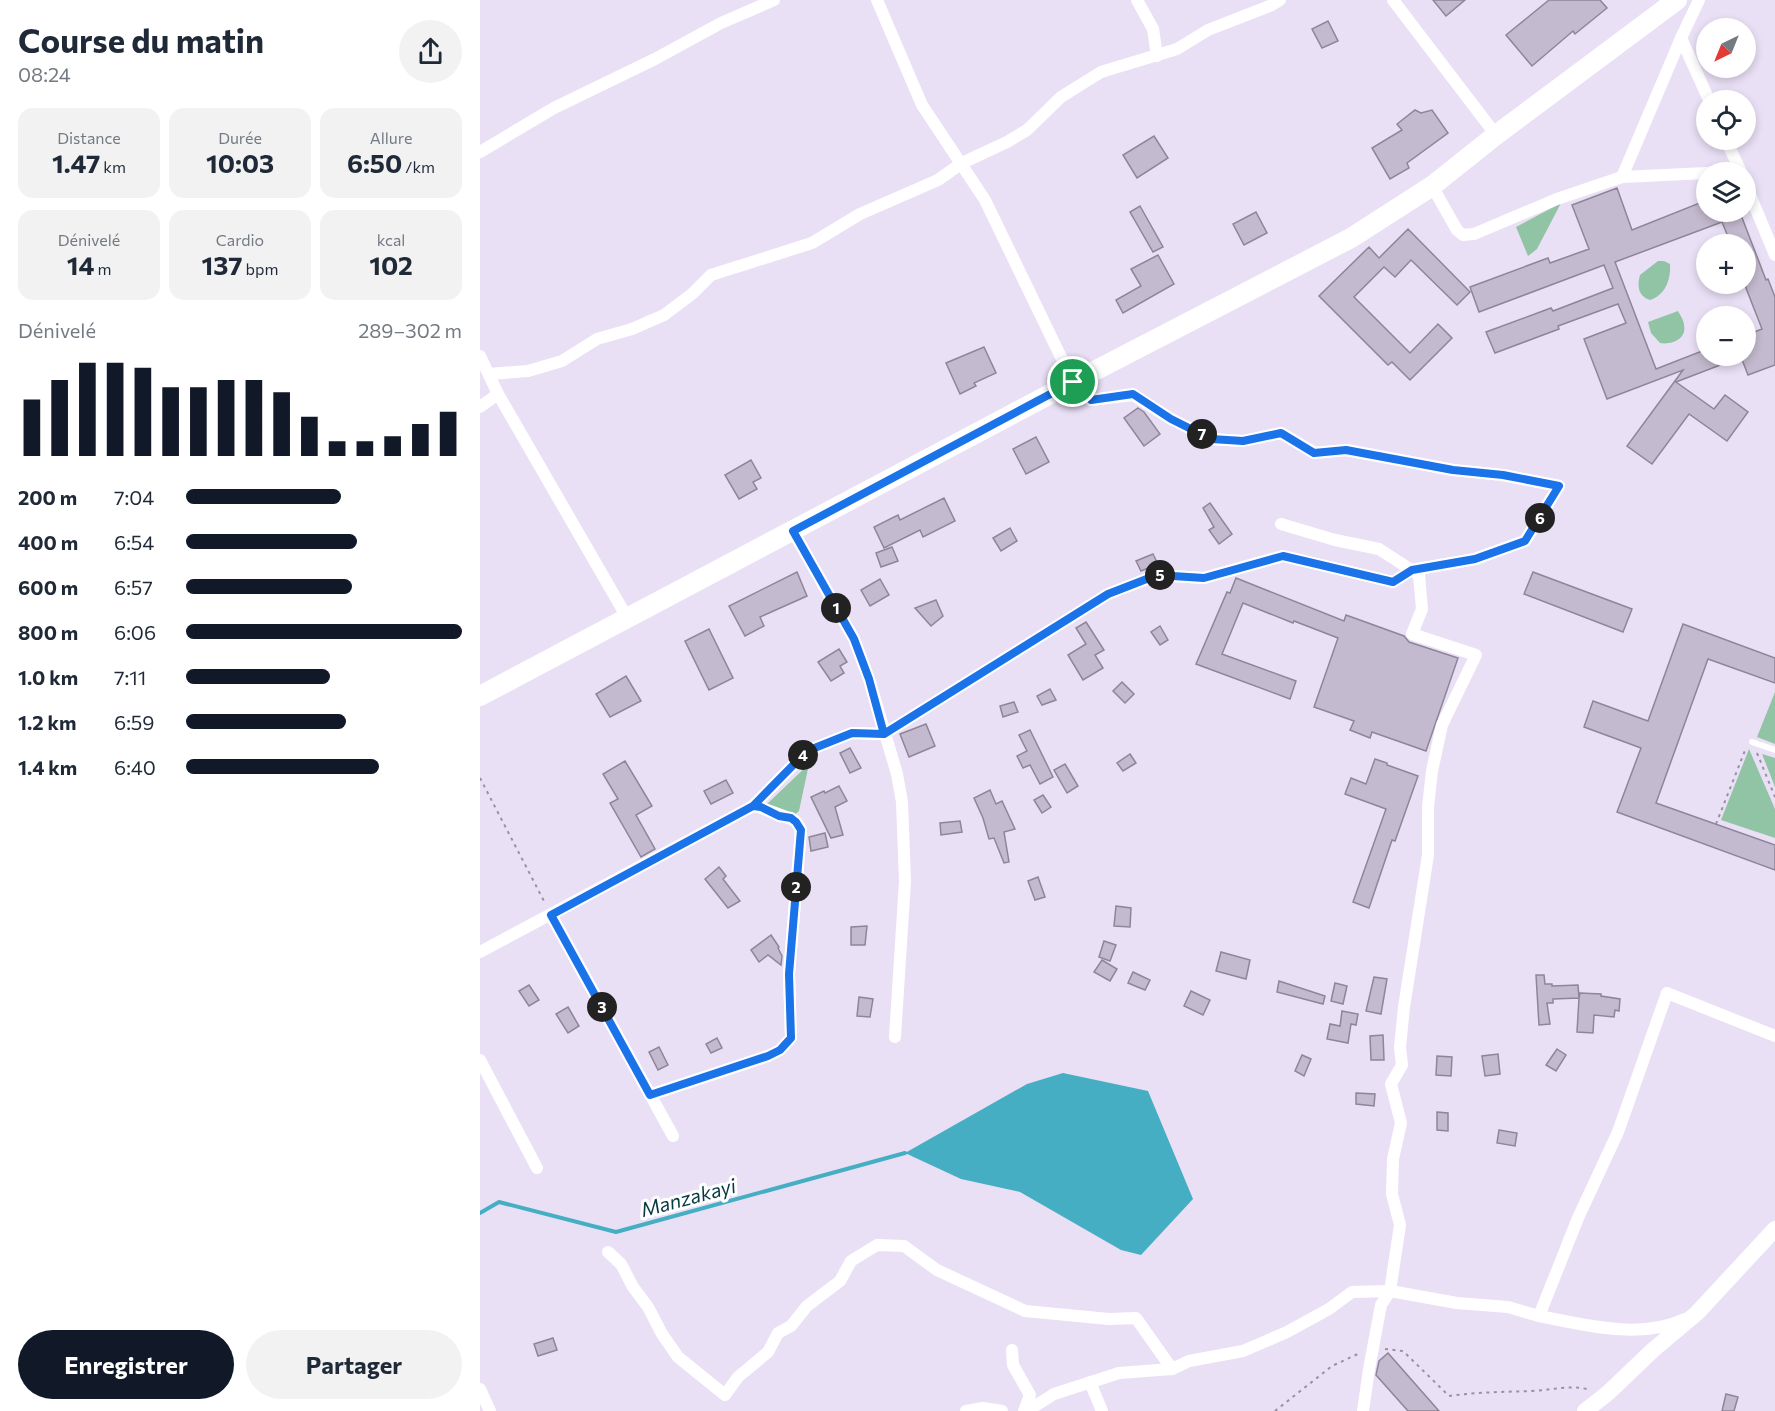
<!DOCTYPE html>
<html lang="fr">
<head>
<meta charset="utf-8">
<style>
	:root { --surface:#fff; --page:#f2f2f3; --text:#1f2937; --muted:#747a83; --accent:#111827 }
	body { margin:0; font-family:Commissioner,sans-serif; background:var(--page); color:var(--text); height:100vh; display:flex; flex-direction:column; font-size:22px; white-space:nowrap }
	* { box-sizing:border-box; margin:0 }
	p { font-size:20px; color:var(--muted) }
	.icon { flex:none; width:33px; height:33px; fill:none; stroke:currentColor; stroke-width:2; stroke-linecap:round; stroke-linejoin:round }
	.map { position:relative; flex:1; overflow:hidden }
	.panel { display:flex; flex-direction:column; background:var(--surface); width:480px }
	.panel>* { flex:none }
	.needle { width:39px; rotate:223deg }
	.controls { position:absolute; left:1216px; top:18px; display:grid; gap:12px }
	.controls a { display:grid; place-items:center; width:60px; height:60px; border-radius:50%; background:var(--surface); box-shadow:0 3px 9px #0003; font-size:30px }
	.pin { position:absolute; display:grid; place-items:center; width:51px; height:51px; color:#fff; margin:-26px; border:3px solid #fff; border-radius:50%; box-shadow:0 2px 6px #0007 }
	.km { position:absolute; width:30px; height:30px; margin:-15px; border-radius:50%; background:#222; color:#fff; font-size:16px; line-height:30px; text-align:center }
	.round { display:grid; place-items:center; flex:none; width:63px; height:63px; border-radius:32px; background:var(--page) }
	.overview { display:flex; align-items:center; justify-content:space-between; height:102px; padding:0 18px }
	h1 { font-size:33px; font-weight:700; line-height:45px }
	.metrics { display:grid; grid-template-columns:repeat(3,1fr); gap:9px; height:102px; padding:6px 18px }
	.metrics div { display:grid; align-content:center; border-radius:15px; background:var(--page); text-align:center }
	.metrics b { font-size:26px; font-weight:700 }
	.metrics small { font-size:16px; font-weight:400 }
	.metrics p { font-size:16px }
	.chart { height:168px; padding:12px 18px }
	.chart p { display:flex; justify-content:space-between }
	.chart svg { width:100%; height:108px; margin-top:6px; stroke:var(--accent); stroke-width:6 }
	.primary-button { display:flex; gap:12px; margin-top:auto; padding:12px 18px }
	.primary-button a { flex:1; height:69px; border-radius:36px; background:var(--accent); color:#fff; font-size:24px; font-weight:700; line-height:69px; text-align:center }
	.primary-button a+a { background:var(--page); color:var(--text) }
	ul { padding:0 18px; list-style:none; font-size:20px }
	li { display:grid; grid-template-columns:96px 72px 1fr; align-items:center; height:45px }
	li i { height:15px; border-radius:8px; background:var(--accent) }
	main { display:flex; flex:1; min-height:0 }
	.map>svg:first-child { display:block }
	.green { fill:#91c3a5 }
	.water { fill:#46aec3 }
	.lines { fill:none; stroke-linecap:round; stroke-linejoin:round }
	.stream { stroke:#46aec3; stroke-width:4 }
	.building { fill:#c4bacf; stroke:#8e8599; stroke-width:1.5; fill-rule:evenodd }
	.path { stroke:#9891a1; stroke-width:2; stroke-dasharray:3 4.5; stroke-linecap:butt }
	.service { stroke:#fff; stroke-width:6 }
	.minor { stroke:#fff; stroke-width:12 }
	.tertiary { stroke:#fff; stroke-width:16 }
	.primary { stroke:#fff; stroke-width:20 }
	.route-casing { stroke:#fff; stroke-width:12 }
	.route { stroke:#1a73e8; stroke-width:8 }
	.labels { text-anchor:middle; dominant-baseline:central; stroke-width:6; stroke-linejoin:round; paint-order:stroke }
	.water-label { font-size:20px; font-style:italic; fill:#063841; stroke:#fff }
</style>
</head>
<body>
<main>
<section class="panel">
<div class="overview"><div><h1>Course du matin</h1><p>08:24</p></div><a class="round"><svg class="icon" aria-label="share" viewBox="0 0 24 24"><path d="M12 15V3M7 8l5-5 5 5M5 13v7h14v-7"/></svg></a></div>
<div class="metrics">
<div><p>Distance</p><b>1.47<small> km</small></b></div>
<div><p>Durée</p><b>10:03</b></div>
<div><p>Allure</p><b>6:50<small> /km</small></b></div>
</div>
<div class="metrics">
<div><p>Dénivelé</p><b>14<small> m</small></b></div>
<div><p>Cardio</p><b>137<small> bpm</small></b></div>
<div><p>kcal</p><b>102</b></div>
</div>
<div class="chart"><p><span>Dénivelé</span>289–302 m</p>
<svg viewBox="0 0 160 44" preserveAspectRatio="none"><path d="M5 44V21M15 44V13M25 44V6M35 44V6M45 44V8M55 44V16M65 44V16M75 44V13M85 44V13M95 44V18M105 44V28M115 44V38M125 44V38M135 44V36M145 44V31M155 44V26"/></svg>
</div>
<ul>
<li><b>200 m</b>7:04<i style="width:56%"></i></li>
<li><b>400 m</b>6:54<i style="width:62%"></i></li>
<li><b>600 m</b>6:57<i style="width:60%"></i></li>
<li><b>800 m</b>6:06<i style="width:100%"></i></li>
<li><b>1.0 km</b>7:11<i style="width:52%"></i></li>
<li><b>1.2 km</b>6:59<i style="width:58%"></i></li>
<li><b>1.4 km</b>6:40<i style="width:70%"></i></li>
</ul>
<div class="primary-button"><a>Enregistrer</a><a>Partager</a></div>
</section>
<div class="map">
<svg width="1295" height="1411" viewBox="0 0 1295 1411">
	<rect width="100%" height="100%" fill="#eae0f6"/>
	<g class="green">
		<polygon points="1081,203 1057,249 1048,256 1036,227"/>
		<path d="M 1178,261 L 1184,261 L 1190,264 C 1191,280 1185,295 1170,300 C 1158,296 1157,286 1160,275 Z"/>
		<path d="M 1198,311 C 1200,315 1204,320 1204,325 C 1207,339 1192,345 1180,343 L 1171,333 L 1168,322 Z"/>
		<polygon points="1295,692 1295,744 1277,737"/>
		<polygon points="1269,749 1295,809 1295,838 1241,820"/>
		<polygon points="1282,754 1295,758 1295,787"/>
		<polygon points="329,764 319,811 313,816 295,811 287,804"/>
	</g>
	<polygon class="water" points="583,1073 668,1091 713,1199 661,1255 641,1250 540,1192 481,1179 425,1153 547,1084"/>
	<g class="lines">
		<polyline class="stream" points="0,1213 19,1202 136,1232 425,1153"/>
	</g>
	<g class="building">
		<polygon points="953,0 985,0 966,16"/>
		<polygon points="1069,0 1120,0 1127,8 1095,34 1093,31 1052,66 1026,35"/>
		<polygon points="848,21 858,41 842,48 832,29"/>
		<polygon points="935,110 941,113 952,110 968,133 927,163 929,168 910,179 892,148 922,130 917,124"/>
		<polygon points="674,136 688,158 657,178 643,155"/>
		<path d="M 1137,188 L 1152,230 L 1227,200 L 1227,212 L 1266,212 L 1261,215 L 1286,280 L 1288,279 L 1295,297 L 1295,365 L 1268,375 L 1261,357 L 1196,382 L 1234,409 L 1245,395 L 1268,412 L 1247,441 L 1209,414 L 1172,464 L 1147,446 L 1203,370 L 1127,399 L 1104,339 L 1146,323 L 1138,304 L 1078,326 L 1079,329 L 1015,353 L 1006,332 L 1071,308 L 1073,311 L 1133,288 L 1124,265 L 999,312 L 990,287 L 1068,258 L 1070,263 L 1109,249 L 1092,205 ZM 1242,222 L 1251,244 L 1266,244 L 1266,288 L 1282,329 L 1266,335 L 1266,356 L 1227,356 L 1227,349 L 1176,369 L 1135,262 Z"/>
		<polygon points="660,206 683,247 673,252 650,212"/>
		<polygon points="776,212 787,233 764,245 753,224"/>
		<polygon points="928,229 990,292 977,305 931,260 915,277 904,267 874,297 930,353 958,324 972,338 930,380 912,362 908,365 839,296 889,247 899,258"/>
		<polygon points="678,255 694,284 643,313 636,300 661,286 651,269"/>
		<polygon points="504,347 516,373 494,383 496,386 480,394 466,363"/>
		<polygon points="658,408 664,412 680,434 664,446 644,418"/>
		<polygon points="556,437 569,462 546,474 533,449"/>
		<polygon points="271,460 281,478 273,482 277,489 259,499 245,475"/>
		<polygon points="464,498 475,521 443,537 440,530 404,548 394,527 418,515 420,520"/>
		<polygon points="730,503 752,534 739,544 729,530 734,527 723,508"/>
		<polygon points="530,528 537,541 521,551 513,538"/>
		<polygon points="412,547 418,561 401,567 396,553"/>
		<polygon points="673,554 678,564 661,571 656,561"/>
		<polygon points="317,572 327,596 280,617 284,626 265,636 249,606"/>
		<polygon points="1053,572 1152,609 1143,632 1044,594"/>
		<polygon points="756,578 864,621 866,615 924,636 929,642 978,658 946,751 892,732 890,738 870,730 874,721 834,707 858,638 814,621 813,623 763,603 742,654 816,681 810,699 716,664 747,592 750,593"/>
		<polygon points="400,579 409,595 390,606 381,590"/>
		<polygon points="456,600 463,616 451,626 435,608"/>
		<polygon points="606,622 624,650 615,655 623,668 603,680 588,655 606,644 596,628"/>
		<polygon points="1203,624 1295,658 1295,683 1228,659 1176,803 1295,845 1295,870 1137,812 1161,748 1104,727 1113,701 1168,721"/>
		<polygon points="680,626 688,640 680,645 671,632"/>
		<polygon points="229,629 253,678 229,690 205,641"/>
		<polygon points="359,649 367,662 360,666 364,673 351,681 338,662"/>
		<polygon points="146,676 161,701 130,717 116,694"/>
		<polygon points="642,682 654,694 645,703 633,691"/>
		<polygon points="570,689 576,700 562,705 557,696"/>
		<polygon points="534,702 538,712 523,717 520,706"/>
		<polygon points="446,724 455,746 429,757 420,734"/>
		<polygon points="550,730 573,777 560,784 550,765 543,768 537,756 547,751 539,735"/>
		<polygon points="370,748 381,768 370,773 360,753"/>
		<polygon points="650,754 656,763 643,771 637,763"/>
		<polygon points="895,759 907,763 907,765 938,776 915,841 912,840 889,908 873,902 906,809 865,794 871,778 886,784"/>
		<polygon points="145,761 172,806 156,815 175,849 161,857 130,803 138,799 123,774"/>
		<polygon points="585,764 598,786 587,793 574,770"/>
		<polygon points="246,780 253,793 231,804 224,791"/>
		<polygon points="359,786 367,801 355,807 363,835 351,838 331,797 344,791 345,793"/>
		<polygon points="510,790 516,804 522,801 535,829 524,832 529,862 524,863 514,838 509,839 503,818 494,798"/>
		<polygon points="563,795 571,807 562,813 554,800"/>
		<polygon points="480,821 482,832 461,835 460,823"/>
		<polygon points="345,833 348,847 331,851 329,837"/>
		<polygon points="239,867 246,876 243,879 260,901 248,908 225,879"/>
		<polygon points="558,877 565,897 555,900 548,881"/>
		<polygon points="636,906 651,908 650,927 634,926"/>
		<polygon points="387,926 385,945 371,945 371,927"/>
		<polygon points="291,935 299,947 298,948 302,956 301,965 288,955 279,962 271,950"/>
		<polygon points="624,941 636,945 630,961 619,957"/>
		<polygon points="741,952 770,960 766,979 736,971"/>
		<polygon points="622,960 637,969 630,981 614,972"/>
		<polygon points="653,972 670,980 665,990 648,983"/>
		<polygon points="1056,975 1064,975 1065,984 1072,984 1072,986 1098,985 1099,998 1100,993 1121,994 1121,996 1140,999 1139,1011 1135,1010 1134,1017 1114,1015 1113,1033 1097,1032 1099,998 1073,999 1073,1003 1067,1003 1070,1024 1059,1025"/>
		<polygon points="894,977 907,979 901,1014 886,1011"/>
		<polygon points="799,981 845,996 843,1004 797,992"/>
		<polygon points="855,983 867,986 863,1004 851,1001"/>
		<polygon points="49,985 59,1000 49,1006 39,991"/>
		<polygon points="711,991 730,1000 723,1015 704,1006"/>
		<polygon points="379,997 393,999 390,1017 377,1016"/>
		<polygon points="88,1007 99,1026 88,1033 76,1014"/>
		<polygon points="862,1011 878,1014 876,1025 871,1024 868,1043 847,1039 850,1024 860,1026"/>
		<polygon points="903,1035 904,1060 891,1060 890,1036"/>
		<polygon points="237,1038 242,1048 231,1053 226,1044"/>
		<polygon points="179,1047 188,1065 178,1070 169,1052"/>
		<polygon points="1077,1049 1086,1055 1076,1071 1066,1065"/>
		<polygon points="1018,1054 1020,1074 1005,1076 1002,1056"/>
		<polygon points="822,1055 831,1059 824,1076 815,1071"/>
		<polygon points="957,1056 972,1057 971,1076 956,1075"/>
		<polygon points="876,1093 895,1094 894,1106 876,1104"/>
		<polygon points="957,1112 968,1113 968,1131 957,1130"/>
		<polygon points="1019,1130 1037,1133 1035,1146 1017,1143"/>
		<polygon points="73,1338 77,1350 58,1356 54,1344"/>
		<polygon points="908,1353 959,1411 928,1411 896,1375 899,1361"/>
		<polygon points="1246,1394 1258,1397 1254,1411 1242,1411"/>
	</g>
	<g class="lines">
		<g class="path">
			<polyline points="1277,753 1295,797"/>
			<polyline points="0,778 65,903"/>
			<polyline points="1236,824 1266,748"/>
			<path d="M 905,1349 L 923,1351 L 969,1396 C 997,1392 1024,1392 1052,1391 C 1071,1390 1088,1385 1107,1389"/>
			<polyline points="795,1411 852,1366 880,1353"/>
		</g>
		<polyline class="service" points="1272,742 1295,750"/>
		<g class="minor">
			<polyline points="657,0 673,29 677,56"/>
			<polyline points="913,0 1016,135"/>
			<polyline points="1219,0 1201,38 1229,100"/>
			<polyline points="1246,140 1261,172"/>
			<polyline points="0,152 74,108 175,59 241,23 294,0"/>
			<polyline points="1231,172 1260,171"/>
			<polyline points="1142,177 1201,38"/>
			<polyline points="1266,185 1295,255"/>
			<polyline points="952,186 977,230 983,235 994,234 1077,199 1142,177 1227,173"/>
			<polyline points="0,356 18,394 148,619"/>
			<polyline points="9,374 48,371 82,361 117,339 152,329 184,315 212,294 231,275 332,243 380,214 458,180 482,163 527,142 547,130 581,97 621,72 697,49 728,30 792,5 800,0"/>
			<polyline points="0,407 18,394"/>
			<polyline points="801,524 855,540 899,549 939,575 942,609 932,634 996,655 962,725 952,771 948,807 948,855 924,1007 920,1047 922,1065 911,1084 921,1123 913,1159 912,1194 920,1225 910,1291 901,1305 889,1369 883,1411"/>
			<polyline points="313,531 374,639 389,679 417,774 422,802 425,881 415,1037"/>
			<polyline points="71,915 193,1136"/>
			<polyline points="0,952 273,806 327,751 372,733 404,734 628,594 677,575 724,578 803,556 913,582 932,570 995,559 1045,541 1079,486 1023,475 973,470 866,450 835,453 801,433 763,441 731,439 691,419 653,395 611,400 593,382 505,200 442,105 397,0"/>
			<polyline points="0,1060 57,1168"/>
			<path d="M 170,1095 L 288,1056 L 300,1050 L 311,1038 L 309,974 L 321,830 C 320,827 317,823 315,821 C 313,819 277,806 273,806"/>
			<polyline points="128,1252 141,1264 153,1287 168,1307 182,1334 198,1357 245,1395 258,1377 288,1352 298,1333 311,1326 327,1306 360,1281 371,1261 397,1245 424,1246 457,1270 545,1311 629,1319 656,1318 692,1369 709,1361 763,1351 807,1332 849,1309 872,1292 910,1291 977,1303 1028,1307 1059,1316 1098,1218 1138,1132 1187,993 1295,1036"/>
			<path d="M 1059,1316 C 1105,1325 1161,1340 1205,1319"/>
			<polyline points="532,1350 533,1365 550,1395 544,1411"/>
			<polyline points="610,1382 622,1411"/>
			<polyline points="0,1389 10,1411"/>
			<polyline points="486,1411 503,1408 522,1411"/>
			<polyline points="547,1411 574,1394 639,1373 692,1369"/>
		</g>
		<polyline class="tertiary" points="1105,1411 1128,1393 1173,1350 1217,1313 1295,1229"/>
		<polyline class="primary" points="0,696 593,382 871,238 952,186 1016,135 1197,0"/>
	</g>
	<g class="lines">
		<g class="route-casing">
			<polyline id="route" points="593,382 313,531 374,639 389,679 404,734 372,733 327,751 273,806 281,807 299,816 311,818 316,822 321,830 309,974 311,1038 300,1050 288,1056 170,1095 71,915 273,806 327,751 372,733 404,734 628,594 677,575 724,578 803,556 913,582 932,570 995,559 1045,541 1079,486 1023,475 973,470 866,450 834,453 801,433 763,441 731,439 691,419 653,394 611,400 593,382"/>
		</g>
		<use href="#route" class="route"/>
	</g>
	<g class="labels">
		<g class="water-label">
			<text transform="translate(208 1197) rotate(-15)">Manzakayi</text>
		</g>
	</g>
</svg>
<div class="controls">
<a><svg class="needle" viewBox="-14 -14 28 28"><path d="M0-13l5 13h-10z" fill="#e53935"/><path d="M0 13l5-13h-10z" fill="#747a83"/></svg></a>
<a><svg class="icon" aria-label="locate" viewBox="0 0 24 24"><circle cx="12" cy="12" r="6"/><path d="M12 2v4M12 18v4M2 12h4M18 12h4"/></svg></a>
<a><svg class="icon" aria-label="layers" viewBox="0 0 24 24"><path d="M12 4l9 5-9 5-9-5zM3 14l9 5 9-5"/></svg></a>
<a>+</a>
<a>−</a>
</div>
<div class="pin" style="left:593px;top:382px;background:#1e9e55"><svg class="icon" aria-label="arrive" viewBox="0 0 24 24"><path d="M6 21V4h12l-3 4 3 4H6"/></svg></div>
<b class="km" style="left:356px;top:608px">1</b>
<b class="km" style="left:316px;top:887px">2</b>
<b class="km" style="left:122px;top:1007px">3</b>
<b class="km" style="left:323px;top:755px">4</b>
<b class="km" style="left:680px;top:575px">5</b>
<b class="km" style="left:1060px;top:518px">6</b>
<b class="km" style="left:722px;top:434px">7</b>
</div>
</main>
</body>
</html>
